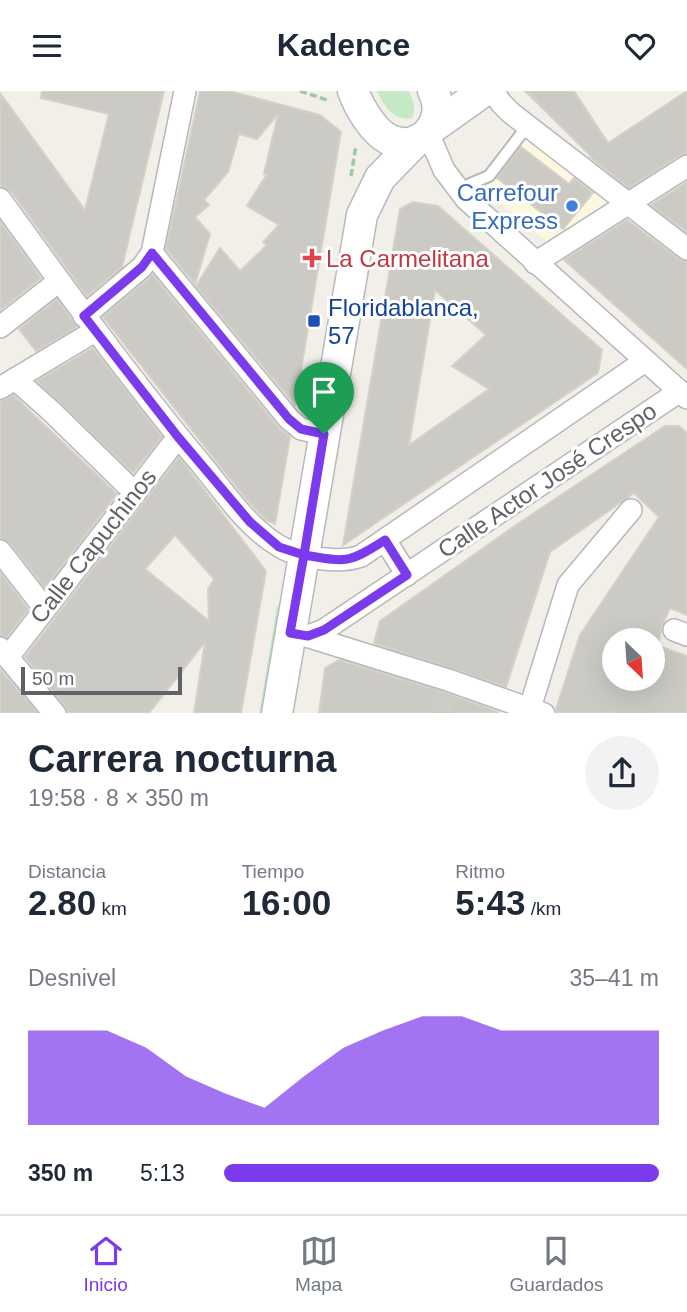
<!DOCTYPE html>
<html lang="es">
<head>
<meta charset="utf-8">
<style>
	:root { --surface:#fff; --page:#f2f2f3; --text:#1f2937; --muted:#747a83; --line:#e0e1e3; --accent:#7c3aed }
	body { margin:0; font-family:Arial,sans-serif; background:var(--page); color:var(--text); height:100vh; display:flex; flex-direction:column; font-size:26px; white-space:nowrap }
	* { box-sizing:border-box; margin:0 }
	p { font-size:23px; color:var(--muted) }
	.icon { flex:none; width:38px; height:38px; fill:none; stroke:currentColor; stroke-width:2; stroke-linecap:round; stroke-linejoin:round }
	.map { position:relative; height:622px; overflow:hidden }
	.side { display:flex; flex-direction:column; background:var(--surface); flex:1 }
	.side>* { flex:none }
	.needle { width:46px; rotate:155deg }
	.controls { position:absolute; left:602px; top:537px; display:grid; gap:14px }
	.controls a { display:grid; place-items:center; width:63px; height:63px; border-radius:50%; background:var(--surface); box-shadow:0 7px 28px #0002; font-size:35px }
	.scale { position:absolute; left:21px; bottom:18px; width:161px; box-sizing:border-box; padding-left:7px; border:4px solid #5f6368; border-top:0; font-size:19px; line-height:24px; white-space:nowrap; color:#5f6368; -webkit-text-stroke:5px #fff; paint-order:stroke }
	.pin { position:absolute; display:grid; place-items:center; width:60px; height:60px; color:#fff; margin:-72px -30px; border-radius:50% 50% 50% 0; rotate:-45deg; box-shadow:0 0 7px #0007 }
	.pin .icon { rotate:45deg }
	.round { display:grid; place-items:center; flex:none; width:74px; height:74px; border-radius:37px; background:var(--page) }
	.headline { display:flex; align-items:center; justify-content:space-between; height:119px; padding:0 28px }
	h1 { font-size:38px; font-weight:800; line-height:52px }
	.stats { display:grid; grid-template-columns:repeat(3,1fr); gap:10px; height:119px; padding:7px 28px }
	.stats div { display:grid; align-content:center }
	.stats b { font-size:35px; font-weight:800 }
	.stats small { font-size:19px; font-weight:400 }
	.stats p { font-size:19px }
	.chart { height:196px; padding:14px 28px }
	.chart p { display:flex; justify-content:space-between }
	.chart svg { width:100%; height:126px; margin-top:7px; fill:var(--accent); opacity:.7 }
	ul { padding:0 28px; list-style:none; font-size:23px }
	li { display:grid; grid-template-columns:112px 84px 1fr; align-items:center; height:52px }
	li i { height:18px; border-radius:9px; background:var(--accent) }
	header { display:flex; justify-content:space-between; align-items:center; height:91px; padding:0 28px; background:var(--surface); font-size:32px; font-weight:800 }
	.tab-bar { display:flex; justify-content:space-around; align-items:center; height:98px; border-top:2px solid var(--line); background:var(--surface); font-size:19px; color:var(--muted) }
	.tab-bar a { display:grid; justify-items:center; gap:4px }
	.tab-bar .current { color:var(--accent) }
	.map>svg:first-child { display:block }
	.commercial { fill:#fef7e0 }
	.green { fill:#c5e8c5 }
	.building { fill:#cccac5; stroke:#d6d1c6; stroke-width:2; fill-rule:evenodd }
	.lines { fill:none; stroke-linecap:round; stroke-linejoin:round }
	.street-tunnel { stroke:#ccccc8; stroke-width:21; stroke-dasharray:21 10; stroke-linecap:butt }
	.lane-casing { stroke:#b5b8bc; stroke-width:14 }
	.street-casing { stroke:#b5b8bc; stroke-width:24 }
	.secondary-casing { stroke:#b6babf; stroke-width:33 }
	.path { stroke:#9cc7a9; stroke-width:3.5; stroke-dasharray:7 3.5; stroke-linecap:butt }
	.lane { stroke:#fff; stroke-width:10 }
	.street { stroke:#fff; stroke-width:21 }
	.secondary { stroke:#fff; stroke-width:30 }
	.route-casing { stroke:#fff; stroke-width:14 }
	.route { stroke:#7c3aed; stroke-width:9 }
	.shop-dot { fill:#3f7fe0; stroke:#fff; stroke-width:2.5 }
	.health-dot { fill:#e0444e; stroke:#fff; stroke-width:2.5 }
	.transit-dot { fill:#1a4fb4; stroke:#fff; stroke-width:2.5 }
	.labels { text-anchor:middle; dominant-baseline:central; stroke-width:6; stroke-linejoin:round; paint-order:stroke }
	.shop-label { font-size:24px; fill:#366cbe; stroke:#fff; text-anchor:end }
	.health-label { font-size:24px; fill:#be3a42; stroke:#fff; text-anchor:start }
	.transit-label { font-size:24px; fill:#164399; stroke:#fff; text-anchor:start }
	.street-label { font-size:24px; fill:#5f6368; stroke:#fff }
</style>
</head>
<body>
<header><svg class="icon" aria-label="menu" viewBox="0 0 24 24"><path d="M4 6h16M4 12h16M4 18h16"/></svg>Kadence<svg class="icon" aria-label="heart" viewBox="0 0 24 24"><path d="M12 20l-8-8c-3-5 5-10 8-4 3-6 11-1 8 4z"/></svg></header>
<div class="map">
<svg width="687" height="623" viewBox="0 0 687 623">
	<rect width="100%" height="100%" fill="#f1efe8"/>
	<polygon class="commercial" points="521,44 607,111 546,150 485,99 495,64 508,46"/>
	<g class="green">
		<path d="M 377,0 L 409,0 L 414,13 L 413,26 C 396,33 383,14 377,0 Z"/>
		<polygon points="277,515 282,516 264,622 259,623"/>
	</g>
	<g class="building">
		<polygon points="42,0 164,0 122,176 87,205 11,100 0,95 0,2 85,119 109,23 41,7"/>
		<polygon points="200,0 229,0 320,24 341,41 295,314 196,195 220,157 240,180 267,154 263,151 279,134 247,115 267,83 264,83 278,23 257,48 239,43 228,81 204,109 209,114 195,126 210,143 195,193 166,158"/>
		<polygon points="525,0 574,0 608,52 687,0 687,62 680,64 629,97 590,66 591,65"/>
		<polygon points="521,56 569,93 574,87 593,102 563,138 497,87"/>
		<polygon points="687,91 687,141 651,114"/>
		<path d="M 413,111 L 438,115 L 602,259 L 598,282 L 343,454 L 400,118 ZM 435,199 L 486,244 L 452,275 L 489,298 L 409,354 Z"/>
		<polygon points="627,129 679,168 687,171 687,278 564,169"/>
		<polygon points="0,130 41,187 0,219"/>
		<polygon points="153,184 279,337 290,346 275,433 266,429 247,409 103,226"/>
		<polygon points="57,208 77,236 36,260 19,238"/>
		<polygon points="93,257 162,346 133,382 37,290"/>
		<polygon points="13,304 117,403 45,497 10,452 0,447 0,310"/>
		<polygon points="665,335 679,335 687,342 687,524 670,517 662,535 659,550 614,550 614,588 653,588 653,553 687,565 687,622 557,622 556,618 580,544 659,426 634,402 550,461 506,596 374,552 380,530 519,432"/>
		<path d="M 179,366 L 266,480 L 241,622 L 194,622 L 205,551 L 149,622 L 68,622 L 65,615 L 25,566 ZM 175,444 L 214,488 L 208,498 L 209,530 L 145,478 Z"/>
		<polygon points="0,481 28,518 7,546 0,544"/>
		<polygon points="339,569 444,601 498,621 497,622 319,622 325,577"/>
		<polygon points="0,578 38,622 0,622"/>
	</g>
	<g class="lines">
		<polyline class="street-tunnel" points="440,623 447,599"/>
		<g class="lane-casing">
			<polyline id="lane" points="458,98 489,85 528,34"/>
		</g>
		<g class="street-casing">
			<g id="street">
				<polyline points="493,0 501,12 511,22 687,158"/>
				<polyline points="428,42 444,79 466,108 687,307"/>
				<path d="M 0,108 C 65,198 131,289 202,374 C 225,402 247,436 279,455 C 298,467 340,473 361,465 L 645,270"/>
				<polyline points="152,162 289,328 301,338 324,343"/>
				<polyline points="535,172 687,75"/>
				<polyline points="84,225 142,176 152,162 185,0"/>
				<polyline points="0,236 59,190"/>
				<polyline points="15,288 50,319 134,401"/>
				<polyline points="0,297 95,240"/>
				<polyline points="385,449 407,484"/>
				<polyline points="0,460 45,518"/>
				<polyline points="674,539 687,544"/>
				<polyline points="303,544 448,589 544,623"/>
				<polyline points="308,545 324,539 680,300"/>
				<polyline points="0,557 55,623"/>
				<polyline points="8,566 178,346"/>
				<polyline points="530,617 568,494 631,419"/>
			</g>
		</g>
		<g class="secondary-casing">
			<g id="secondary">
				<path d="M 353,0 C 359,16 373,40 388,48 C 420,64 449,29 433,0"/>
				<polyline points="432,37 484,0"/>
				<polyline points="277,623 362,124 380,87 417,49"/>
			</g>
		</g>
		<g class="path">
			<polyline points="300,0 330,10"/>
			<polyline points="351,85 356,54"/>
		</g>
		<use href="#lane" class="lane"/>
		<use href="#street" class="street"/>
		<use href="#secondary" class="secondary"/>
	</g>
	<g class="lines">
		<g class="route-casing">
			<path id="route" d="M 324,343 L 304,464 C 346,471 348,473 385,449 L 407,484 L 324,539 L 308,545 L 290,542 L 304,464 L 279,456 L 250,431 L 178,346 L 84,225 L 142,176 L 152,162 L 289,328 L 301,338 L 324,343"/>
		</g>
		<use href="#route" class="route"/>
	</g>
	<circle class="shop-dot" cx="572" cy="115" r="7"/>
	<path class="health-dot" d="M308.5 156.5h7v7h7v7h-7v7h-7v-7h-7v-7h7z"/>
	<rect class="transit-dot" x="307" y="223" width="14" height="14" rx="3.5"/>
	<g class="labels">
		<g class="shop-label">
			<text x="558" y="101">Carrefour<tspan x="558" dy="28">Express</tspan></text>
		</g>
		<g class="health-label">
			<text x="326" y="167">La Carmelitana</text>
		</g>
		<g class="transit-label">
			<text x="328" y="216">Floridablanca,<tspan x="328" dy="28">57</tspan></text>
		</g>
		<g class="street-label">
			<text transform="translate(547 389) rotate(-34)">Calle Actor José Crespo</text>
			<text transform="translate(93 455) rotate(-52)">Calle Capuchinos</text>
		</g>
	</g>
</svg>
<div class="controls">
<a><svg class="needle" viewBox="-14 -14 28 28"><path d="M0-13l5 13h-10z" fill="#e53935"/><path d="M0 13l5-13h-10z" fill="#747a83"/></svg></a>
</div>
<div class="scale">50 m</div>
<div class="pin" style="left:324px;top:343px;background:#1e9e55"><svg class="icon" aria-label="arrive" viewBox="0 0 24 24"><path d="M6 21V4h12l-3 4 3 4H6"/></svg></div>
</div>
<section class="side">
<div class="headline"><div><h1>Carrera nocturna</h1><p>19:58 · 8 × 350 m</p></div><a class="round"><svg class="icon" aria-label="share" viewBox="0 0 24 24"><path d="M12 15V3M7 8l5-5 5 5M5 13v7h14v-7"/></svg></a></div>
<div class="stats">
<div><p>Distancia</p><b>2.80<small> km</small></b></div>
<div><p>Tiempo</p><b>16:00</b></div>
<div><p>Ritmo</p><b>5:43<small> /km</small></b></div>
</div>
<div class="chart"><p><span>Desnivel</span>35–41 m</p>
<svg viewBox="0 0 160 44" preserveAspectRatio="none"><path d="M0 44V11L10 11L20 11L30 17L40 27L50 33L60 38L70 27L80 17L90 11L100 6L110 6L120 11L130 11L140 11L150 11L160 11V44z"/></svg>
</div>
<ul>
<li><b>350 m</b>5:13<i style="width:100%"></i></li>
</ul>
</section>
<nav class="tab-bar">
<a class="current"><svg class="icon" aria-label="home" viewBox="0 0 24 24"><path d="M3 11l9-7 9 7M6 9v11h12V9"/></svg>Inicio</a>
<a><svg class="icon" aria-label="map" viewBox="0 0 24 24"><path d="M3 6l6-2 6 2 6-2v14l-6 2-6-2-6 2zM9 4v14M15 6v14"/></svg>Mapa</a>
<a><svg class="icon" aria-label="saved" viewBox="0 0 24 24"><path d="M7 4h10v16l-5-4-5 4z"/></svg>Guardados</a>
</nav>
</body>
</html>
